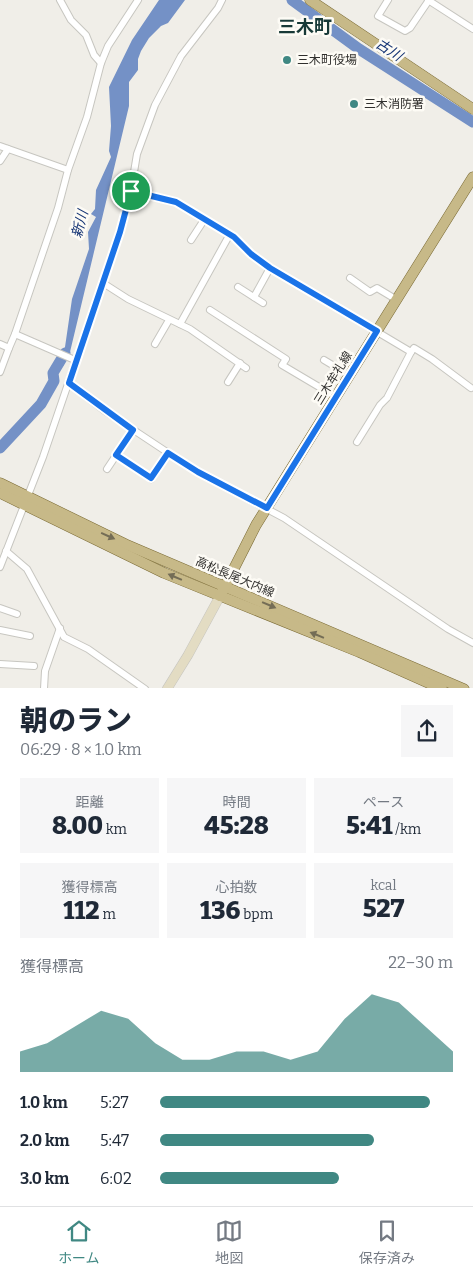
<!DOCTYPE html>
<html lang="ja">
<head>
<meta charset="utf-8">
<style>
	:root { --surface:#fff; --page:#f6f6f7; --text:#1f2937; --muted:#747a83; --line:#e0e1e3; --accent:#408883 }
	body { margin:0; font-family:Bitter,"Noto Sans JP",serif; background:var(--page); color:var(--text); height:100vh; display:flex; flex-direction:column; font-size:19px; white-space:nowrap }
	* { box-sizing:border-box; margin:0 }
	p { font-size:16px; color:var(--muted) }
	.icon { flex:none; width:28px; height:28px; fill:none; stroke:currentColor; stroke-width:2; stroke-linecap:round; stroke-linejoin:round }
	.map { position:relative; height:688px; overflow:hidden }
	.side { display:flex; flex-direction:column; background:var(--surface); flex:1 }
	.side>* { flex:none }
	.pin { position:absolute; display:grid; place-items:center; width:42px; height:42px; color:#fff; margin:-21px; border:2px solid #fff; border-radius:50%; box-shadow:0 1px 5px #0007 }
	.round { display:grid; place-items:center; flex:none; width:52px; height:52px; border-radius:0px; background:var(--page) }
	.head { display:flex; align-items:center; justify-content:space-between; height:85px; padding:0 20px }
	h1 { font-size:28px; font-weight:800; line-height:38px }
	.figures { display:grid; grid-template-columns:repeat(3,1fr); gap:8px; height:85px; padding:5px 20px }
	.figures div { display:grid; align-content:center; border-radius:0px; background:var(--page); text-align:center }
	.figures b { font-size:25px; font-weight:800 }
	.figures small { font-size:14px; font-weight:400 }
	.figures p { font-size:14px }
	.chart { height:140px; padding:10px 20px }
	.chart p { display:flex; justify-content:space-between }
	.chart svg { width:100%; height:90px; margin-top:5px; fill:var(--accent); opacity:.7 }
	ul { padding:0 20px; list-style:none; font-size:16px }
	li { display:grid; grid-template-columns:80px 60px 1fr; align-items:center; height:38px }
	li i { height:12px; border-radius:6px; background:var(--accent) }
	.dock { display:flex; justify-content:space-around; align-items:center; height:70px; border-top:1px solid var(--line); background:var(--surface); font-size:14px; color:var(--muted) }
	.dock a { display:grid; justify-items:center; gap:2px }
	.dock .current { color:var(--accent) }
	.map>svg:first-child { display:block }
	.water { fill:#7491c6 }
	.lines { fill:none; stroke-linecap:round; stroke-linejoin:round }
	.river { stroke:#7491c6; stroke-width:11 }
	.street-casing { stroke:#c7c6c0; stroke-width:8 }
	.secondary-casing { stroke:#c7c6c0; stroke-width:10 }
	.primary-casing { stroke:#7a6a34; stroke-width:11 }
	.street { stroke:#fff; stroke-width:6 }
	.secondary { stroke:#e3dcc3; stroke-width:9 }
	.primary { stroke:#c7b988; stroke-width:10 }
	.oneway { fill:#746d56 }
	.route-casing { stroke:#fff; stroke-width:10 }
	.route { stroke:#1a73e8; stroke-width:6 }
	.poi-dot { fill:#408883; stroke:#fdfbf5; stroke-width:2 }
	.labels { text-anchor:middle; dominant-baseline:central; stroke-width:5; stroke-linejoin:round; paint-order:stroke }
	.poi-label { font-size:12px; fill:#302f2d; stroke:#fdfbf5; text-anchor:start }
	.street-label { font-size:12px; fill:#302f2d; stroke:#fdfbf5 }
	.water-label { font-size:14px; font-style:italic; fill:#163575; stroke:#fdfbf5 }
	.district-label { font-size:18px; font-weight:bold; fill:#173937; stroke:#fdfbf5 }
</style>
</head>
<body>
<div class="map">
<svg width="473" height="689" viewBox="0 0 473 689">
	<rect width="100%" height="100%" fill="#f0eee8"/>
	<polygon class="water" points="159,0 185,0 168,23 161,26 149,38 141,51 138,59 138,70 129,82 129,106 70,352 63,366 58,364 65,347 72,299 89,249 88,232 96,217 91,214 95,209 96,190 111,157 109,151 111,126 109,87 132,40"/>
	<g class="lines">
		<g class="river">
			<polyline points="292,0 359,49 473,122"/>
			<polyline points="0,448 41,404 54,381 53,373 65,353"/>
		</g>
		<g class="street-casing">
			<g id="street">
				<polyline points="60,0 71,20 86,35 94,55 101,63"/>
				<polyline points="388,0 378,16 405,31 410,28 429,0"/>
				<polyline points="428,0 473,29"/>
				<polyline points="0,146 68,170"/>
				<polyline points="0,161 8,149"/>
				<polyline points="131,191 176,202 234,237 251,254 270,268 411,352 414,348 432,359 471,388"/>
				<polyline points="191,240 204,220"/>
				<polyline points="350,278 370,292 377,288 397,300"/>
				<polyline points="103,283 128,299 190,329 246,368"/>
				<polyline points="238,287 263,303"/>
				<polyline points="254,297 270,268"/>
				<polyline points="210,310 286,359 282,365 336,397"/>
				<polyline points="180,324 230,234"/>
				<polyline points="15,334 58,208 68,170 87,117 101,63 108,46 138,0"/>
				<polyline points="0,344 9,348 15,334 77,361"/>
				<polyline points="155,344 169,320"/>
				<polyline points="324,360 349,375"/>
				<polyline points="0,372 9,348"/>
				<polyline points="228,382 240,363"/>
				<polyline points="69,383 105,411 197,472 284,518 448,629 473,643"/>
				<polyline points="357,442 380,405 387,398 411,352"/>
				<polyline points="116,455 151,479 168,453"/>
				<polyline points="107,469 133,430"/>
				<polyline points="6,551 27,569 64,637 88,649 145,689"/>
				<polyline points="0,567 43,457 120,232 129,202 137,154 155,105 181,56 218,8 222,0"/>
				<polyline points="0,608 17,614"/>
				<polyline points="0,630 30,636"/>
				<polyline points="0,664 34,666"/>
				<polyline points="44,689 45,671 60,628"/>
			</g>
		</g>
		<g class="secondary-casing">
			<polyline id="secondary" points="167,689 188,655 220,596"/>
		</g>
		<g class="primary-casing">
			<g id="primary">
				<polyline points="310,0 473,109"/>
				<polyline points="0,483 125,544 464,689"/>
				<polyline points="0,493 164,573 359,652 442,689"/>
				<polyline points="220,596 256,525 473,177"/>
			</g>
		</g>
		<use href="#street" class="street"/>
		<use href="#secondary" class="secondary"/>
		<use href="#primary" class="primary"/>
	</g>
	<defs><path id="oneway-solid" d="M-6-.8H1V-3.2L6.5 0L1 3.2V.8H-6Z" transform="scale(1.25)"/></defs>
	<g class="oneway">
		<use href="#oneway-solid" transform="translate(108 536) rotate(24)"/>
		<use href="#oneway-solid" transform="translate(175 577) rotate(-157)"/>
		<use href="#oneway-solid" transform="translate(269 605) rotate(23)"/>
		<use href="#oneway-solid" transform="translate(317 635) rotate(-158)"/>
	</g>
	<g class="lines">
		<g class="route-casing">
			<polygon id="route" points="131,191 176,202 234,237 251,254 270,268 377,331 267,508 198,472 168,453 151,478 116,455 133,430 69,383 120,232"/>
		</g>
		<use href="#route" class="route"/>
	</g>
	<g class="poi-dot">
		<circle cx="287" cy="60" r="5"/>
		<circle cx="354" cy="104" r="5"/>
	</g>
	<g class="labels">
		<g class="poi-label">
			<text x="297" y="60">三木町役場</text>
			<text x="364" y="104">三木消防署</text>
		</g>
		<g class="street-label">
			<text transform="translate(333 378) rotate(-58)">三木牟礼線</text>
			<text transform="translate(235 577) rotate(23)">高松長尾大内線</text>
		</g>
		<g class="water-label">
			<text transform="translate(389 50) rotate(33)">古川</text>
			<text transform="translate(80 224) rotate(-75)">新川</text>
		</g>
		<g class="district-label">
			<text x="305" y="27">三木町</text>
		</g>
	</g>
</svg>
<div class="pin" style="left:131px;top:191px;background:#1e9e55"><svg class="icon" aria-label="arrive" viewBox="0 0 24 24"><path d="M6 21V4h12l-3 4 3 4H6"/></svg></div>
</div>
<section class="side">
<div class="head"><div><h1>朝のラン</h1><p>06:29 · 8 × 1.0 km</p></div><a class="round"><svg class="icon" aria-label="share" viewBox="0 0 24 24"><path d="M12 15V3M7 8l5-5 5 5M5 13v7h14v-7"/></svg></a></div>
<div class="figures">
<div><p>距離</p><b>8.00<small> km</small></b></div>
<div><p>時間</p><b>45:28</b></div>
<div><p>ペース</p><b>5:41<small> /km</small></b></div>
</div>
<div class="figures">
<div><p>獲得標高</p><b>112<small> m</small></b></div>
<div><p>心拍数</p><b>136<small> bpm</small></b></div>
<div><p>kcal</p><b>527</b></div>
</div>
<div class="chart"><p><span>獲得標高</span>22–30 m</p>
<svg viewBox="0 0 160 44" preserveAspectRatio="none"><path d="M0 44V34L10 30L20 22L30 14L40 18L50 30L60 38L70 38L80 34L90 34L100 38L110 34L120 18L130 6L140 10L150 22L160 34V44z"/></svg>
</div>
<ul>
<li><b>1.0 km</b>5:27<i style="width:92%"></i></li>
<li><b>2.0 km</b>5:47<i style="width:73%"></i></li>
<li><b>3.0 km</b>6:02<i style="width:61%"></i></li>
</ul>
</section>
<nav class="dock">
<a class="current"><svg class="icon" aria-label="home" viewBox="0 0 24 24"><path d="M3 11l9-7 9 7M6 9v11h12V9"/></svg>ホーム</a>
<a><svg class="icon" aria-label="map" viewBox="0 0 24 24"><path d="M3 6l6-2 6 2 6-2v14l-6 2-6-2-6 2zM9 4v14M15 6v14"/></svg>地図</a>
<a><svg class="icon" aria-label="saved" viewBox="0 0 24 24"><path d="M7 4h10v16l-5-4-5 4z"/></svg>保存済み</a>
</nav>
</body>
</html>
